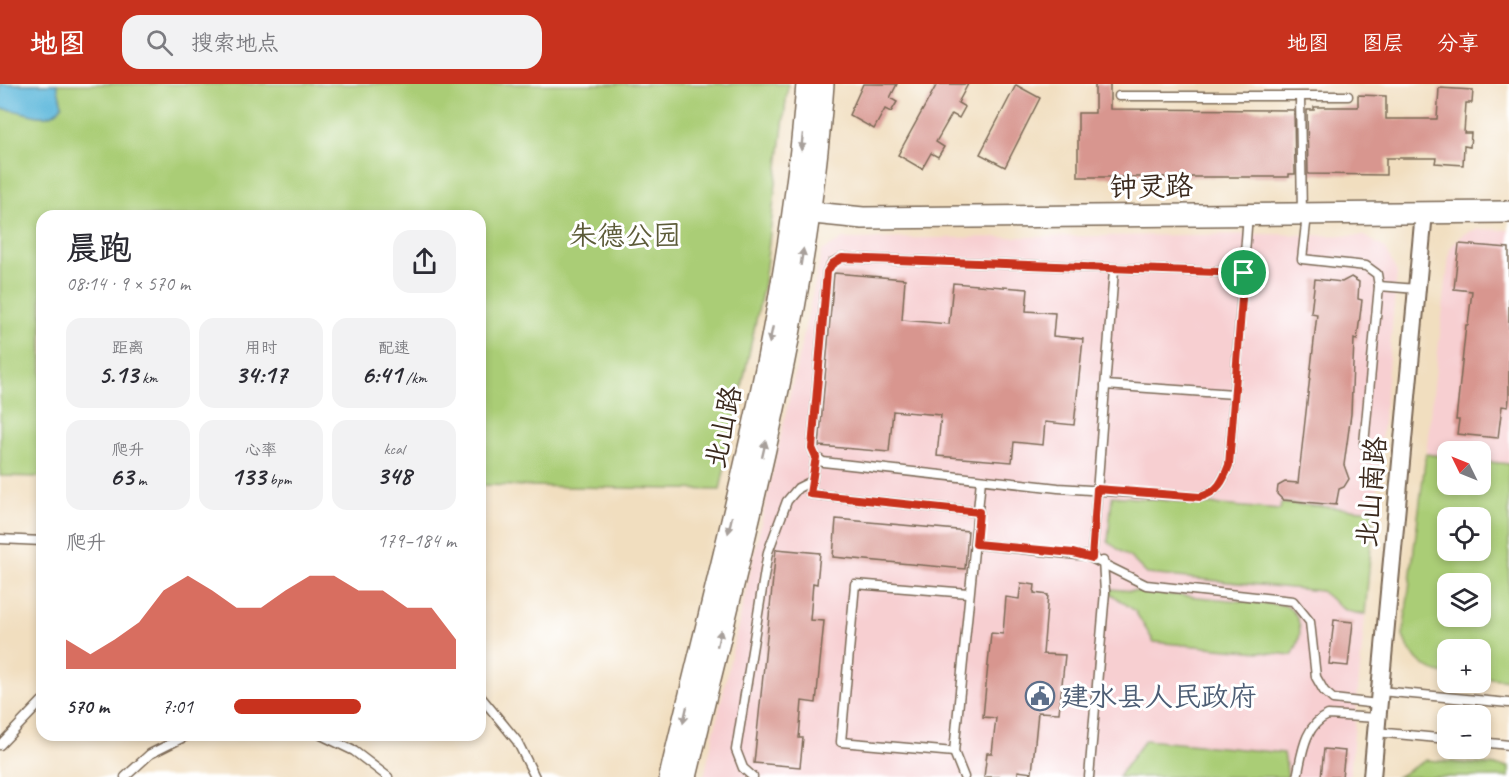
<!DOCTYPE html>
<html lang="zh">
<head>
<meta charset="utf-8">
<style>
	:root { --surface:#fff; --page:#f2f2f3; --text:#2b2b33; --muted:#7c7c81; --accent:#c8321e }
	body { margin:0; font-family:Caveat,"LXGW WenKai TC",sans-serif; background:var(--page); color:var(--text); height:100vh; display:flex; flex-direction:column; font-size:22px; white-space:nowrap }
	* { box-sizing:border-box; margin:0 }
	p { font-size:20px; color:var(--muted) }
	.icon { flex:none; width:33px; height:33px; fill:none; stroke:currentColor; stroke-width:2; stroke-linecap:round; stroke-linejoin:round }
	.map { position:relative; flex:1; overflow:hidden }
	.sheet { position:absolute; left:36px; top:126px; width:450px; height:531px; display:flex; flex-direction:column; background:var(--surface); border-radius:18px; box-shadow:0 3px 9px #0003 }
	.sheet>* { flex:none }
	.needle { width:39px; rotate:313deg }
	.tools { position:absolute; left:1437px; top:357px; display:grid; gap:12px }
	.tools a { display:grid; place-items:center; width:54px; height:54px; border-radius:12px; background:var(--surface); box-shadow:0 3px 9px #0003; font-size:30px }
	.pin { position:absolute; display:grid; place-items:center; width:51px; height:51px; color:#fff; margin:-26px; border:3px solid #fff; border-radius:50%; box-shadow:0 2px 6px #0007 }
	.round { display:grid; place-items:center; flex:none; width:63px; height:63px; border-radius:18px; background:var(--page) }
	.headline { display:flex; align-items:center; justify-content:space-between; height:102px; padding:0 30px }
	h1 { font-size:33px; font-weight:600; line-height:45px }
	.figures { display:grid; grid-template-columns:repeat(3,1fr); gap:9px; height:102px; padding:6px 30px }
	.figures div { display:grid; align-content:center; border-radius:15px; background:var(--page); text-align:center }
	.figures b { font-size:26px; font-weight:600 }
	.figures small { font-size:16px; font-weight:400 }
	.figures p { font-size:16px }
	.chart { height:168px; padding:12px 30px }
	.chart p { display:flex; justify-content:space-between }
	.chart svg { width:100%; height:108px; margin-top:6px; fill:var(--accent); opacity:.7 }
	ul { padding:0 30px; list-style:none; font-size:20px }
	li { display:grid; grid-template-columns:96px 72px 1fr; align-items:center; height:45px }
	li i { height:15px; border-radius:8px; background:var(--accent) }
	header { display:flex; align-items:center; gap:36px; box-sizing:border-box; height:84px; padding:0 30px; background:var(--accent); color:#fff }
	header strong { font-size:28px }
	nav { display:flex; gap:33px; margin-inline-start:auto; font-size:21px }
	.search { width:420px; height:54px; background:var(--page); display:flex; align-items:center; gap:15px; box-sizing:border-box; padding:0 21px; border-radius:18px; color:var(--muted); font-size:22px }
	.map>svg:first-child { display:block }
	.built { fill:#f7cfd1 }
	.green { fill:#aacd76; stroke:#727c4a; stroke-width:1.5; fill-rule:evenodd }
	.water { fill:#5db8db; stroke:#4c717c; stroke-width:1.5 }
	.building { fill:#d8968f }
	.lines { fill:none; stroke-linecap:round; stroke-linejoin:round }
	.service-casing { stroke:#7b6956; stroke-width:11 }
	.minor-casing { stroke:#7b6956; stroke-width:20 }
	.tertiary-casing { stroke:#7b6956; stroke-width:24 }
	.service { stroke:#fff; stroke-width:8 }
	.minor { stroke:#fff; stroke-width:16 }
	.tertiary { stroke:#fff; stroke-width:21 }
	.oneway { fill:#a79f9a }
	.route-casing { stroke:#fff; stroke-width:12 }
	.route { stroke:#c8321e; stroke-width:8 }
	.labels { text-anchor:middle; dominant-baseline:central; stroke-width:6; stroke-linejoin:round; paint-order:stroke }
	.street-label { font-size:28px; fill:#3b2a1e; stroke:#fff }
	.park-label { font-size:28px; fill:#5c5b38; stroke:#fff }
	.service-label { font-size:28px; fill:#4e5e75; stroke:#fff; text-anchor:start }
</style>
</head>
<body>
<header>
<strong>地图</strong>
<div class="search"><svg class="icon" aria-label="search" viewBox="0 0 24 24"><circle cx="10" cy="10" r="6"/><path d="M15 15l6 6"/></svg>搜索地点</div>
<nav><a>地图</a><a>图层</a><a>分享</a></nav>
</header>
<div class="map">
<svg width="1509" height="693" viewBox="0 0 1509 693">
	<rect width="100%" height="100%" fill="#fff"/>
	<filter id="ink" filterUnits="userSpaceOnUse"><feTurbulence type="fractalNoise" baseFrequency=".0167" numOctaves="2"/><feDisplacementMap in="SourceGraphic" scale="12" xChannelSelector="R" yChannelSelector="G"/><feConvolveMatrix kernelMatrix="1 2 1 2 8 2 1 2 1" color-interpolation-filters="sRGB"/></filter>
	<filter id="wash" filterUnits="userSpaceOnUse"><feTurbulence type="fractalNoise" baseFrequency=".008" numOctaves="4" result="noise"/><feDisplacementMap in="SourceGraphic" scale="24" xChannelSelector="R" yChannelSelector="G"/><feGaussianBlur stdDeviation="1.35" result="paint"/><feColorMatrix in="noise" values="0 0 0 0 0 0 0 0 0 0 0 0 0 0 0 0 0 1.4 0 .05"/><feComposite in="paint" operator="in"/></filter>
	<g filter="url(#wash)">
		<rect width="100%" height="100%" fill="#f1debf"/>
		<g class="built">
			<polygon points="1477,145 1509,146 1509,380 1481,377 1480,368 1448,368 1447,373 1426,370 1450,164 1463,150"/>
			<polygon points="1263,150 1365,152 1386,165 1397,189 1350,693 704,693 822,167 843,155"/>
		</g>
		<g class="green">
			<polygon points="0,0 788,0 764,199 720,406 480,401 480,132 42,132 42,393 0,392"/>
			<path d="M 1426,370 L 1447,373 L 1448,400 L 1480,400 L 1481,377 L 1509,380 L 1509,596 L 1481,593 L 1480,566 L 1448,566 L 1447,590 C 1426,588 1410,572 1403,552 ZM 1448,434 L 1480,434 L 1480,466 L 1448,466 ZM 1448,500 L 1480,500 L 1480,532 L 1448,532 Z"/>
			<path d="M 1112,412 L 1280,426 L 1281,419 L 1374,427 L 1365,530 C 1339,528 1340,521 1321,507 L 1147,490 L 1132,475 L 1108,458 Z"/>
			<path d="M 1111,505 L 1284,521 C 1304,531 1303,554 1292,571 L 1154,558 L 1135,527 L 1110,509 Z"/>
			<polygon points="1145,656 1284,669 1288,693 1118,693"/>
			<polygon points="1426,676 1509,683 1509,693 1397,693"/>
		</g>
		<path class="water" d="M 0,0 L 57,0 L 62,21 C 48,45 22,23 0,25 Z"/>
		<g id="blocks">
			<g class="building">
				<polygon points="863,0 897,0 890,14 897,18 891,28 885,25 874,45 849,31"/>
				<polygon points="937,0 968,0 958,19 965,23 959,34 952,30 936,58 944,63 938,73 931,69 922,85 898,71"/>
				<polygon points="1095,0 1110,0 1110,25 1294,26 1295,90 1289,90 1289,93 1078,93 1078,29 1095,29"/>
				<polygon points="1016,1 1040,14 1005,83 980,70"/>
				<polygon points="1439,4 1473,6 1472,19 1466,19 1464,49 1471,49 1470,63 1464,62 1463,81 1435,79 1436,74 1386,74 1386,91 1308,90 1307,26 1314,26 1314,23 1358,23 1358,11 1386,12 1386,35 1437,35"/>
				<polygon points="1459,160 1509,164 1509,314 1508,323 1502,322 1498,354 1457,350 1459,336 1456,336 1466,241 1468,241 1472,207 1454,205"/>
				<polygon points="834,189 905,195 902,236 949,240 953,199 1028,205 1026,227 1055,229 1053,252 1083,255 1074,341 1045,338 1043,361 1014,358 1012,378 937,372 941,331 893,327 889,368 819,362"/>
				<polygon points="1351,193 1359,198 1358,215 1362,216 1357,256 1354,255 1351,330 1344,381 1349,395 1344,403 1339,405 1336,421 1283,416 1277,410 1278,402 1285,398 1298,399 1317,230 1311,229 1315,195 1342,198"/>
				<polygon points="836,435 968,447 965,485 833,473"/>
				<polygon points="776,465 820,469 817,500 813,499 810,536 824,537 816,619 802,617 799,654 803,654 800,683 754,679"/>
				<polygon points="1021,499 1035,501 1034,509 1048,511 1043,570 1065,571 1059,629 1038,628 1032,689 1018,687 1018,693 984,693 987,669 992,669 996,634 983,633 991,549 1003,550 1006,513 1019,515"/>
				<polygon points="1334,536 1353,538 1348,582 1329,580"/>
				<polygon points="1324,665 1345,667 1342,693 1321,693"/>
			</g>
		</g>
	</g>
	<g filter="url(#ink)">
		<use href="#blocks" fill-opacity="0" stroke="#7b6956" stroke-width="1.5"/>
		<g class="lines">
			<g class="service-casing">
				<g id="service">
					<polyline points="1119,12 1348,12"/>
					<polyline points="1300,13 1302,129"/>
					<polyline points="1307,131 1302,175 1366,182 1377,190 1379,202"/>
					<path d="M 1243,189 L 842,174 L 832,179 L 827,188 L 812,364 L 816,373 L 823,378 L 1058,404 L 1200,413 C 1218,408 1223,397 1229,381 L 1248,130"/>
					<polyline points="1105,301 1234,310"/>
					<polyline points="1364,360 1379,202 1417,205"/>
					<polyline points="816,373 810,410 979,428"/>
					<polyline points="0,455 42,457"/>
					<polyline points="976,460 1087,472 1146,501 1293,517 1310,538 1316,593 1324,607 1333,615 1378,620"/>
					<polyline points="1092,474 1114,186"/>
					<polyline points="1380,607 1509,619"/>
					<polyline points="480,612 517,657 535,693"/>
					<polyline points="1376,648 1448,655"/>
					<polyline points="321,651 354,667 388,693"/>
					<polyline points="1480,658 1509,661"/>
					<polyline points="0,661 42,617"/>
					<polyline points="954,668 841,658 855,500 968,509"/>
					<polyline points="125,693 150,670 188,651"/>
					<polyline points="753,693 743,684 736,666 768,468 787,417 798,404 812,397"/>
					<polyline points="964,693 954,668 981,396"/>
					<polyline points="1089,693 1105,508 1103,477"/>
					<path d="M 1297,693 C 1302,671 1304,641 1328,631 L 1377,634"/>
				</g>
			</g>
			<g class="minor-casing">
				<polyline id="minor" points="1372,693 1424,128"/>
			</g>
			<g class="tertiary-casing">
				<g id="tertiary">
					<polyline points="794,127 863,134 1509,128"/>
					<path d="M 670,693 C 724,465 790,235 807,0"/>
					<path d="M 686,693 C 740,467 807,232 823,0"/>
				</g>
			</g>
			<use href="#service" class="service"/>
			<use href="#minor" class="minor"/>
			<use href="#tertiary" class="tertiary"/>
		</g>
		<defs><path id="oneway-solid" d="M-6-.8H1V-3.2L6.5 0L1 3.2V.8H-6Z" transform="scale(1.5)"/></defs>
		<g class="oneway">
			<use href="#oneway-solid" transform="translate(802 58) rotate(96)"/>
			<use href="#oneway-solid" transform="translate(802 173) rotate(-81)"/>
			<use href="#oneway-solid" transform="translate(771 251) rotate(102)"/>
			<use href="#oneway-solid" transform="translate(764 365) rotate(-77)"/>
			<use href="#oneway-solid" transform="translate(730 441) rotate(103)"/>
			<use href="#oneway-solid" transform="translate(719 554) rotate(-77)"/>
			<use href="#oneway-solid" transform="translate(685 631) rotate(103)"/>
		</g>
	</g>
	<g class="lines" filter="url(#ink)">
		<g class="route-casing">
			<path id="route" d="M 842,174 L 1244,189 L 1229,381 C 1223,397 1218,408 1200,413 L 1097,405 L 1092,474 L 1073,469 L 976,460 L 979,428 L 810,410 L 816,373 L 812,364 L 827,188 L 832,180 Z"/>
		</g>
		<use href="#route" class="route"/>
	</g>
	<defs>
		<g id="civic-ring" transform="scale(1.5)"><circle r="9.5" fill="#fff" stroke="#5c6f8a" stroke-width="1.5"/><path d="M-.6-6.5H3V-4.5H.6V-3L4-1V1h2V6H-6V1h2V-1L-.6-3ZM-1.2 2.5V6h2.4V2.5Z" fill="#5c6f8a"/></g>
	</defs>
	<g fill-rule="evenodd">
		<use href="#civic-ring" x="1040" y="612"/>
	</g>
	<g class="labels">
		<g class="street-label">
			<text transform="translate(1151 102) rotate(-1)">钟灵路</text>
			<text transform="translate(723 343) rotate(-78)">北山路</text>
			<text transform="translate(1371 408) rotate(-85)">北山南路</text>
		</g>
		<g class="park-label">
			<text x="625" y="151">朱德公园</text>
		</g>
		<g class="service-label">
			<text x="1061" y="612">建水县人民政府</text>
		</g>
	</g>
</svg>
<div class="tools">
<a><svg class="needle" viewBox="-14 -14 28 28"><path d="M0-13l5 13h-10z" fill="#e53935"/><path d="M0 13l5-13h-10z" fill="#7c7c81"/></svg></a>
<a><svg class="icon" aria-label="locate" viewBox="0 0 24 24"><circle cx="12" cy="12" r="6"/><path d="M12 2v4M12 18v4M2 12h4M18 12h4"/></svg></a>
<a><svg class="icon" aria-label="layers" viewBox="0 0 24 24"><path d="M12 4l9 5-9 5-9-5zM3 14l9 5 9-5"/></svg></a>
<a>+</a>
<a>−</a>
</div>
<div class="pin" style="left:1244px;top:189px;background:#1e9e55"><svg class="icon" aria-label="arrive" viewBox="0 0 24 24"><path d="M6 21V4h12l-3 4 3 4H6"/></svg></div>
<section class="sheet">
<div class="headline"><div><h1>晨跑</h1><p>08:14 · 9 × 570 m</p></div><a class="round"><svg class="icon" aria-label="share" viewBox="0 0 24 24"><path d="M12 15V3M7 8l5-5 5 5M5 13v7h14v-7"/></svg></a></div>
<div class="figures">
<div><p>距离</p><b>5.13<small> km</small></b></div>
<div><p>用时</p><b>34:17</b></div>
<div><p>配速</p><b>6:41<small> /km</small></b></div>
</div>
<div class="figures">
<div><p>爬升</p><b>63<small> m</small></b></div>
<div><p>心率</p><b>133<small> bpm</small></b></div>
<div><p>kcal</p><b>348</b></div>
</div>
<div class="chart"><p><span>爬升</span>179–184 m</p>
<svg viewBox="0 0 160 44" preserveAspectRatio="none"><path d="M0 44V32L10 38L20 32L30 25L40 12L50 6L60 12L70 19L80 19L90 12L100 6L110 6L120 12L130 12L140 19L150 19L160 32V44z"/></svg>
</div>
<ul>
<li><b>570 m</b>7:01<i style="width:57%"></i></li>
</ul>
</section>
</div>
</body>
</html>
